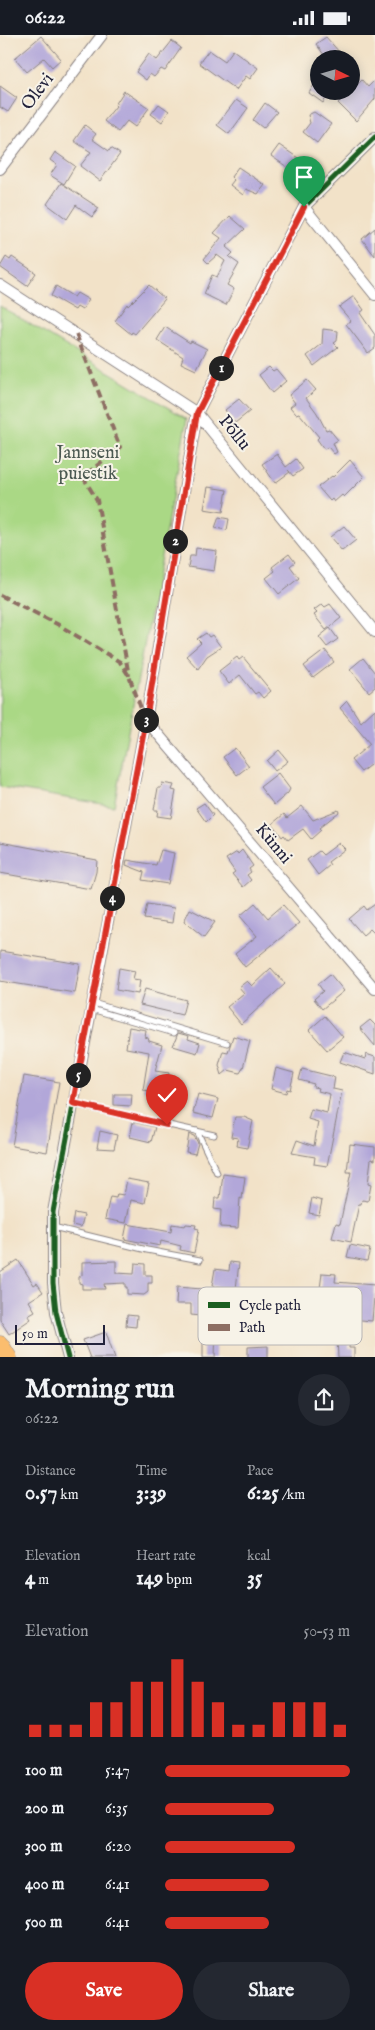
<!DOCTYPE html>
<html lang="en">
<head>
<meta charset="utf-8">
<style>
	:root { --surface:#171b24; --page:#242831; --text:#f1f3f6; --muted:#9ea1a6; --accent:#d93025 }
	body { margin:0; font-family:"IM FELL English",serif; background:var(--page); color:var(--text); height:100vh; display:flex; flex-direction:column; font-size:19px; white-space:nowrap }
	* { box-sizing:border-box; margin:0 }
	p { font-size:16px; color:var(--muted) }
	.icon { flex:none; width:28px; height:28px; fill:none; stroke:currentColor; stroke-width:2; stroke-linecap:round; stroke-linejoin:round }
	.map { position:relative; height:1322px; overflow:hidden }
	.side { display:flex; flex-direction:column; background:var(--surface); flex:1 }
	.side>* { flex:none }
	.needle { width:32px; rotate:95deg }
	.fabs { position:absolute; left:310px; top:15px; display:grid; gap:10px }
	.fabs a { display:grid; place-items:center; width:50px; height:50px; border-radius:50%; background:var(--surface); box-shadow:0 2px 12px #0003; font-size:25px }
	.scale { position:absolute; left:15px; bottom:12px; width:90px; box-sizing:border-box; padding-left:5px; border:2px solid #22223b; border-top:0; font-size:14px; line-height:18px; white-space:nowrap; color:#22223b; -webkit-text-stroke:4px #f7f3e8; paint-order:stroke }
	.pin { position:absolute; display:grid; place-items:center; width:42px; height:42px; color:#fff; margin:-51px -21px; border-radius:50% 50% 50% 0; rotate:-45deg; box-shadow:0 0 5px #0007 }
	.pin .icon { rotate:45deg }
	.km { position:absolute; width:25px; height:25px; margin:-12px; border-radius:50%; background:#222; color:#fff; font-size:14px; line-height:25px; text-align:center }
	.round { display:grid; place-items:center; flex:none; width:52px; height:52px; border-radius:26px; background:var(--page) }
	.headline { display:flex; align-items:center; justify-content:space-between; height:85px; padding:0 25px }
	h1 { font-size:28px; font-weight:800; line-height:38px }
	.metrics { display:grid; grid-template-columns:repeat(3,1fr); gap:8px; height:85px; padding:5px 25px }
	.metrics div { display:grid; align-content:center }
	.metrics b { font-size:21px; font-weight:800 }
	.metrics small { font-size:14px; font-weight:400 }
	.metrics p { font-size:14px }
	.chart { height:140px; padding:10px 25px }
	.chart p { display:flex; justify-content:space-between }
	.chart svg { width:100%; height:90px; margin-top:5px; stroke:var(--accent); stroke-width:6 }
	.primary-button { display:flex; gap:10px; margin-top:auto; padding:10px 25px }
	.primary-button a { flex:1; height:58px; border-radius:30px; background:var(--accent); color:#fff; font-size:20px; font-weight:800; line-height:58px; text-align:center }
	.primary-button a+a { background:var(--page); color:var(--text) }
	ul { padding:0 25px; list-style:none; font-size:16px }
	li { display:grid; grid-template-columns:80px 60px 1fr; align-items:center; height:38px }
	li i { height:12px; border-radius:6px; background:var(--accent) }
	.status { display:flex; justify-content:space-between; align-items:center; height:35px; padding:0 25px; background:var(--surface); direction:ltr }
	.status svg { height:14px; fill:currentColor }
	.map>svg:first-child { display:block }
	.green { fill:#aad885; stroke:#667d60 }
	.building { fill:#b2a7d9 }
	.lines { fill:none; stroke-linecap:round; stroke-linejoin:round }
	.lane-casing { stroke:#8a8282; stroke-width:7 }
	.street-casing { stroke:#8a8282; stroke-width:12 }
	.highway-casing { stroke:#8a8282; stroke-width:19 }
	.lane { stroke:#fff; stroke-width:5 }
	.street { stroke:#fff; stroke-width:10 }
	.highway { stroke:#fbbd6e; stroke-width:18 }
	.quiet { stroke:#8d6e63; stroke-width:4; stroke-dasharray:8 4; stroke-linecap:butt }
	.cycleway-casing { stroke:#f7f3e8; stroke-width:8 }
	.cycleway { stroke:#1b5e20; stroke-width:5 }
	.route-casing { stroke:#fff; stroke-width:10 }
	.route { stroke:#d93025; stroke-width:6 }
	.labels { text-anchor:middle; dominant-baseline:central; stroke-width:4; stroke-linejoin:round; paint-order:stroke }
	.street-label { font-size:18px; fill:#22223b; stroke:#f7f3e8 }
	.park-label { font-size:18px; fill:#4b5951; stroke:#f7f3e8 }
	.key { fill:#f7f3e8; stroke:#b7b4b4; stroke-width:1 }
	.key-label { font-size:14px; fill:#22223b }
</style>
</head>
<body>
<div class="status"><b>06:22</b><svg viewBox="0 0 49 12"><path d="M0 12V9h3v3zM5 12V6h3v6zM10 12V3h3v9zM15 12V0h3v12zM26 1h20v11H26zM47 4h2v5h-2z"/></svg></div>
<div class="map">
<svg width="375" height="1323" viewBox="0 0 375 1323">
	<rect width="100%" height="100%" fill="#f7f3e8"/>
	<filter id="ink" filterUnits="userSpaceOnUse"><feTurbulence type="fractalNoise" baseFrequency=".02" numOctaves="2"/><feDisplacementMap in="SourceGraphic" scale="10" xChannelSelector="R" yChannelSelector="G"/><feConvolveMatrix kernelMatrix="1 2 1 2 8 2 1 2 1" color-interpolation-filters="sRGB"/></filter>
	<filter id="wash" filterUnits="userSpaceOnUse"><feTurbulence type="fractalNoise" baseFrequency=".0096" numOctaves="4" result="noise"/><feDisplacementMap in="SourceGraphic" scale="20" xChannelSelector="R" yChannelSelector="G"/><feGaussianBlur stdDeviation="1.12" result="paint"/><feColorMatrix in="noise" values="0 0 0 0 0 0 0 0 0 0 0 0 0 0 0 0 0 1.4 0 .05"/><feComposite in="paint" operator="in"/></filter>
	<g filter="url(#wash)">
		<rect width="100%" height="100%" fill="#f2e2c8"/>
		<polygon class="green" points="0,271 187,384 114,771 0,752"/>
		<g id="blocks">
			<g class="building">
				<polygon points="41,1 61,24 52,32 44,23 27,37 15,23"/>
				<polygon points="326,2 340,18 332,24 327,24 316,9"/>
				<polygon points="172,6 181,13 165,36 161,34 154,42 150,39 146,45 136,37 149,19 157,25"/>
				<polygon points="209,15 225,26 233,15 258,33 250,44 246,41 236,55 199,28"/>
				<polygon points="362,45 368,52 375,45 375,64 356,86 338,68"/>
				<polygon points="314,50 319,53 319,56 323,56 328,60 323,68 309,58"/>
				<polygon points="0,51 17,63 8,77 0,72"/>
				<polygon points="124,56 149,73 135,92 127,86 118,97 104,86 116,71 115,70"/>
				<polygon points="236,65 248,73 229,99 217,90"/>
				<polygon points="265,68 277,77 263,93 253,85"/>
				<polygon points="159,69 169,76 162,87 151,79"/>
				<polygon points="314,77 331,89 317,108 303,97 310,88 308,80"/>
				<polygon points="85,90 96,99 92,104 109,116 111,113 120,119 100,146 80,131 91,117 74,106"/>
				<polygon points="279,110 301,125 293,136 271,121"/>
				<polygon points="55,117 75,131 64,149 50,140 57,130 50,125"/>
				<polygon points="238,132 265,150 258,159 246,154 243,160 230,150 234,145 231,142"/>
				<polygon points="61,148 99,173 92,182 76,170 67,184 47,169"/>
				<polygon points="230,181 245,194 226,212 233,218 229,222 239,229 227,250 234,254 226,270 204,259 212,240 217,242 225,226 217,220 208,228 204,224 221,203 214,198"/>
				<polygon points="375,193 375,221 362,204"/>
				<polygon points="6,222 10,225 12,222 36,238 27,251 0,232"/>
				<polygon points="149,250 165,264 135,299 132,297 131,299 115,286 127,269 128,271"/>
				<polygon points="56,251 74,262 77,258 89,265 82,275 77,272 75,275 51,261"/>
				<polygon points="354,261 364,275 360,278 375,300 375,313 368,318 346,289 351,286 339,272"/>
				<polygon points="165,292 190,308 191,306 207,314 196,335 181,328 183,322 157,305"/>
				<polygon points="323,294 338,296 337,306 334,308 338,312 314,331 307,321 322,309"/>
				<polygon points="269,332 273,336 276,334 286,346 272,358 259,340"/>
				<polygon points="307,345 316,355 306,363 317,378 326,395 329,394 338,405 333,408 337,417 334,419 328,412 324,414 317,404 319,402 299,378 296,379 290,372 295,368 289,360"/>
				<polygon points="239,364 250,376 235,388 225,375"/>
				<polygon points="277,419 286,432 296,424 303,434 293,441 288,435 290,437 275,448 262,429"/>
				<polygon points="350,425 364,442 344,462 342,460 334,467 332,464 330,466 318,452 332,441 333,442"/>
				<polygon points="208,452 227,455 223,477 204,474"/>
				<polygon points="219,482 229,484 227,495 215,493"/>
				<polygon points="344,491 356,505 342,516 330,502"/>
				<polygon points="196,513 217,516 214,536 188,532 190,521 195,521"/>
				<polygon points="289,519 295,527 290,531 299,543 279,559 266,543 275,536 272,532"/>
				<polygon points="322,569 325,572 330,569 341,583 326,595 314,580 317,578 314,575"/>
				<polygon points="330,593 338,604 327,612 319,602"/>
				<polygon points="206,598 209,602 212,600 221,612 207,621 198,634 186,621 201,608 197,604"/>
				<polygon points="325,615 334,627 313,643 304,631"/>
				<polygon points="237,622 239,625 243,622 271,656 263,663 258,657 255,659 240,640 229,649 219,636"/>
				<polygon points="363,623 375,638 375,652 369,657 350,634"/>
				<polygon points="347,666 361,687 375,674 375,726 361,737 351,725 370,709 340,673"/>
				<polygon points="235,713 249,731 237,740 223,722"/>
				<polygon points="279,715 288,726 275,736 267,726"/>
				<polygon points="278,738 290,754 288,758 274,770 260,752"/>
				<polygon points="162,748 174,750 172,755 176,756 171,783 157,781 158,775 154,775 158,753 161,753"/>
				<polygon points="204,768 213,780 206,787 196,773"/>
				<polygon points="302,771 313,785 338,775 339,777 319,793 321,795 311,804 303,794 288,805 284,800 282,802 272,789 284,779 287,783"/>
				<polygon points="0,807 97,825 96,837 91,854 0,838"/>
				<polygon points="339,808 345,814 328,827 330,830 318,840 307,825 319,816 323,820"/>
				<polygon points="161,815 174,818 168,849 142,845 144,837 126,830 127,825 156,830"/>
				<polygon points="242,815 253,831 249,834 251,837 247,840 251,845 243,852 232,839 235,837 226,824 237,817 238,819"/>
				<polygon points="255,868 268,883 283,870 299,888 245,932 235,919 257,901 240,881"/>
				<polygon points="147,869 174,873 172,888 144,884"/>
				<polygon points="375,869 375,899 370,894 363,900 349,884 364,871 367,875"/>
				<polygon points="190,874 215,887 204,902 184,886"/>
				<polygon points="0,916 80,929 75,958 0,946"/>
				<polygon points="119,933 135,936 133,944 140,945 138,959 116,955"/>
				<polygon points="271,933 285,949 241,989 227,972 244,958 239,952 247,946 252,951"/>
				<polygon points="330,939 344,956 322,974 314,964 323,956 318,949"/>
				<polygon points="145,954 186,965 182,980 140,970"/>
				<polygon points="325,981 343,1002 327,1015 309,995"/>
				<polygon points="370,985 375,990 375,1011 360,993"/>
				<polygon points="129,992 146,995 145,1002 148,1003 149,1006 162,1010 155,1036 169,1038 166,1058 143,1055 149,1017 126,1013"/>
				<polygon points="178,998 189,1001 188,1004 200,1008 197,1018 173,1011"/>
				<polygon points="233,1001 250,1006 243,1033 240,1038 228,1035 222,1040 219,1030 223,1016 228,1017"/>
				<polygon points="344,1017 365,1024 366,1019 375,1022 375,1039 340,1027"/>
				<polygon points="276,1033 294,1038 290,1055 287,1054 286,1058 271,1054"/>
				<polygon points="302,1034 335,1042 333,1054 342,1056 327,1131 314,1129 315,1122 292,1118 297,1105 314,1111 318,1087 308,1084 311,1074 327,1078 330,1059 318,1056 319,1053 313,1052 314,1049 299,1045"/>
				<polygon points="24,1041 59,1047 47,1117 12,1111"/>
				<polygon points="114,1059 132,1059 131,1071 114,1070"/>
				<polygon points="198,1059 218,1064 213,1083 193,1078"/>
				<polygon points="235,1082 244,1082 253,1086 247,1113 237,1111 238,1103 231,1102"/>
				<polygon points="133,1087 155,1092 151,1107 130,1102"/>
				<polygon points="100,1096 117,1100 114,1114 97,1113"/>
				<polygon points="189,1099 194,1101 198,1108 195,1119 186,1117"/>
				<polygon points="350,1109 375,1112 375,1125 371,1124 368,1149 371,1150 368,1166 362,1165 361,1169 359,1169 351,1207 332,1203 336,1188 340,1189 351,1137 347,1137"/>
				<polygon points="223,1139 245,1142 242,1164 240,1163 238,1193 220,1192 221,1175 214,1174 215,1163 220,1163"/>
				<polygon points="127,1144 149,1148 145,1168 131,1165 126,1188 105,1184 110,1162 116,1163 117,1159 124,1160"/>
				<polygon points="312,1163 322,1166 319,1180 309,1178"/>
				<polygon points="74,1178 84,1180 81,1192 72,1190"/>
				<polygon points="127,1189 171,1197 172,1189 185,1191 186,1189 196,1190 195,1193 199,1194 194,1218 180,1215 181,1211 161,1206 160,1211 124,1204"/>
				<polygon points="350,1210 370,1214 367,1226 347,1222"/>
				<polygon points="18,1225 34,1250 37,1248 43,1257 29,1266 35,1276 28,1280 31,1284 9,1299 0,1285 0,1237"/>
				<polygon points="116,1226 116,1238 134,1239 135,1228 145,1229 145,1240 152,1240 152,1248 148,1248 148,1257 144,1260 127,1259 127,1252 125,1252 125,1248 104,1249 105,1254 82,1254 82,1249 79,1248 79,1242 82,1240 82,1227"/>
				<polygon points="230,1227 239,1228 236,1254 212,1251 215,1234 229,1236"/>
				<polygon points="322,1238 336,1239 335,1247 375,1250 372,1286 351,1284 349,1313 354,1313 354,1323 338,1323 337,1302 333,1301 335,1283 340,1283 343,1265 319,1262"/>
				<polygon points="177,1252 202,1254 201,1281 191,1280 191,1269 176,1269"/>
				<polygon points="127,1280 137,1281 136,1292 126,1291"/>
				<polygon points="203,1291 216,1291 215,1323 203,1323"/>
				<polygon points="106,1297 115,1323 90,1323 83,1305"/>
				<polygon points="268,1311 268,1323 248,1323 248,1312"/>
			</g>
		</g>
	</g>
	<g filter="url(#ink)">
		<use href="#blocks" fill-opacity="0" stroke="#8a8282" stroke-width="1"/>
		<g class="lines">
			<g class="lane-casing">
				<g id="lane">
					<polyline points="93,968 227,1008"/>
					<polyline points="91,974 174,998"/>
					<polyline points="74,1069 214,1100"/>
					<polyline points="197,1096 217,1138"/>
					<polyline points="53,1192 147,1215 200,1225"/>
				</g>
			</g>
			<g class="street-casing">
				<g id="street">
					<polyline points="0,134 102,0"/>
					<polyline points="304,172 375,260"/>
					<polyline points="0,250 197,378 375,597"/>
					<polyline points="146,685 375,954"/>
					<polyline points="68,1323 56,1277 53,1248 53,1177 146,685 197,378 304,172 375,102"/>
				</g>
			</g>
			<g class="highway-casing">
				<polyline id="highway" points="0,1310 8,1323"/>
			</g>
			<use href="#lane" class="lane"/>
			<use href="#street" class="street"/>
			<use href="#highway" class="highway"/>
			<g class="quiet">
				<polyline points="76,299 120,412 83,442 97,465 129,641"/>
				<polyline points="0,560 57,589 120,627 129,641 145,684"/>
			</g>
			<g class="cycleway-casing">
				<polyline id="cycleway" points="68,1323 56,1277 53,1248 53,1177 146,685 197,378 304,172 375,102"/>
			</g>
			<use href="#cycleway" class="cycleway"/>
		</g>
	</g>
	<g class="lines" filter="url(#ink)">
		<g class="route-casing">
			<polyline id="route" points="167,1090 73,1068 146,685 197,378 304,172"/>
		</g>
		<use href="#route" class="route"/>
	</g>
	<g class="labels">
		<g class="street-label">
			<text transform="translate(38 57) rotate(-53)">Olevi</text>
			<text transform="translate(234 398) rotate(51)">Põllu</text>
			<text transform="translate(273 809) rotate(50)">Künni</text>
		</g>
		<g class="park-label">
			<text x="88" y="418">Jannseni<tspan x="88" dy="21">puiestik</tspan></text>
		</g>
	</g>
	<rect x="198" y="1252" width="164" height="58" rx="8" class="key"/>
	<rect x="208" y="1267" width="22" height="6" fill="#1b5e20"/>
	<rect x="208" y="1289" width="22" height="7" fill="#8d6e63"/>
	<g class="key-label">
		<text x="239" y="1275">Cycle path</text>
		<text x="239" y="1297">Path</text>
	</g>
</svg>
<div class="fabs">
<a><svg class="needle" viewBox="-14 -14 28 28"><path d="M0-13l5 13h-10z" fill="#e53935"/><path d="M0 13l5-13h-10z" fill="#9ea1a6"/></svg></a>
</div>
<div class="scale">50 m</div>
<div class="pin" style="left:304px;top:172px;background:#1e9e55"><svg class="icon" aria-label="arrive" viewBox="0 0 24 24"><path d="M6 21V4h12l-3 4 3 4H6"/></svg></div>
<div class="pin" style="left:167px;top:1090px;background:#d93025"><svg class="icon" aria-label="check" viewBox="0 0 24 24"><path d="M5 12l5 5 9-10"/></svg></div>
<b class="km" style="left:221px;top:333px">1</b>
<b class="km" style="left:175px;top:506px">2</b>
<b class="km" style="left:146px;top:685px">3</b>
<b class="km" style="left:112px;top:863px">4</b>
<b class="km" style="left:78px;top:1040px">5</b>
</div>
<section class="side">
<div class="headline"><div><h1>Morning run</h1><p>06:22</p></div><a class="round"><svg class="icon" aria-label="share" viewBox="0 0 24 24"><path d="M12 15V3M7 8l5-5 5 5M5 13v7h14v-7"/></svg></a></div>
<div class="metrics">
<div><p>Distance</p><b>0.57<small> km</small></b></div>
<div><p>Time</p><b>3:39</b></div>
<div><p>Pace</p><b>6:25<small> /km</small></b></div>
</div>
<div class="metrics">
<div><p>Elevation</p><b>4<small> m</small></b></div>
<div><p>Heart rate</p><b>149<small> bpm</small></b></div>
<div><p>kcal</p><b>35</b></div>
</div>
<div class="chart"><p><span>Elevation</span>50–53 m</p>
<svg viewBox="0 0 160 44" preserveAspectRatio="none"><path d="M5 44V38M15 44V38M25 44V38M35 44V27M45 44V27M55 44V17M65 44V17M75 44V6M85 44V17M95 44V27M105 44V38M115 44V38M125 44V27M135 44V27M145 44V27M155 44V38"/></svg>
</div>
<ul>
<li><b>100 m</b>5:47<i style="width:100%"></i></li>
<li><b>200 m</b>6:35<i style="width:59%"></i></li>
<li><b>300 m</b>6:20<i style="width:70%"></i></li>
<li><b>400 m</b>6:41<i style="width:56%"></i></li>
<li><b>500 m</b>6:41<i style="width:56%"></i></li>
</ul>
<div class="primary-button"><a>Save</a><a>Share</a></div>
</section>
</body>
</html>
